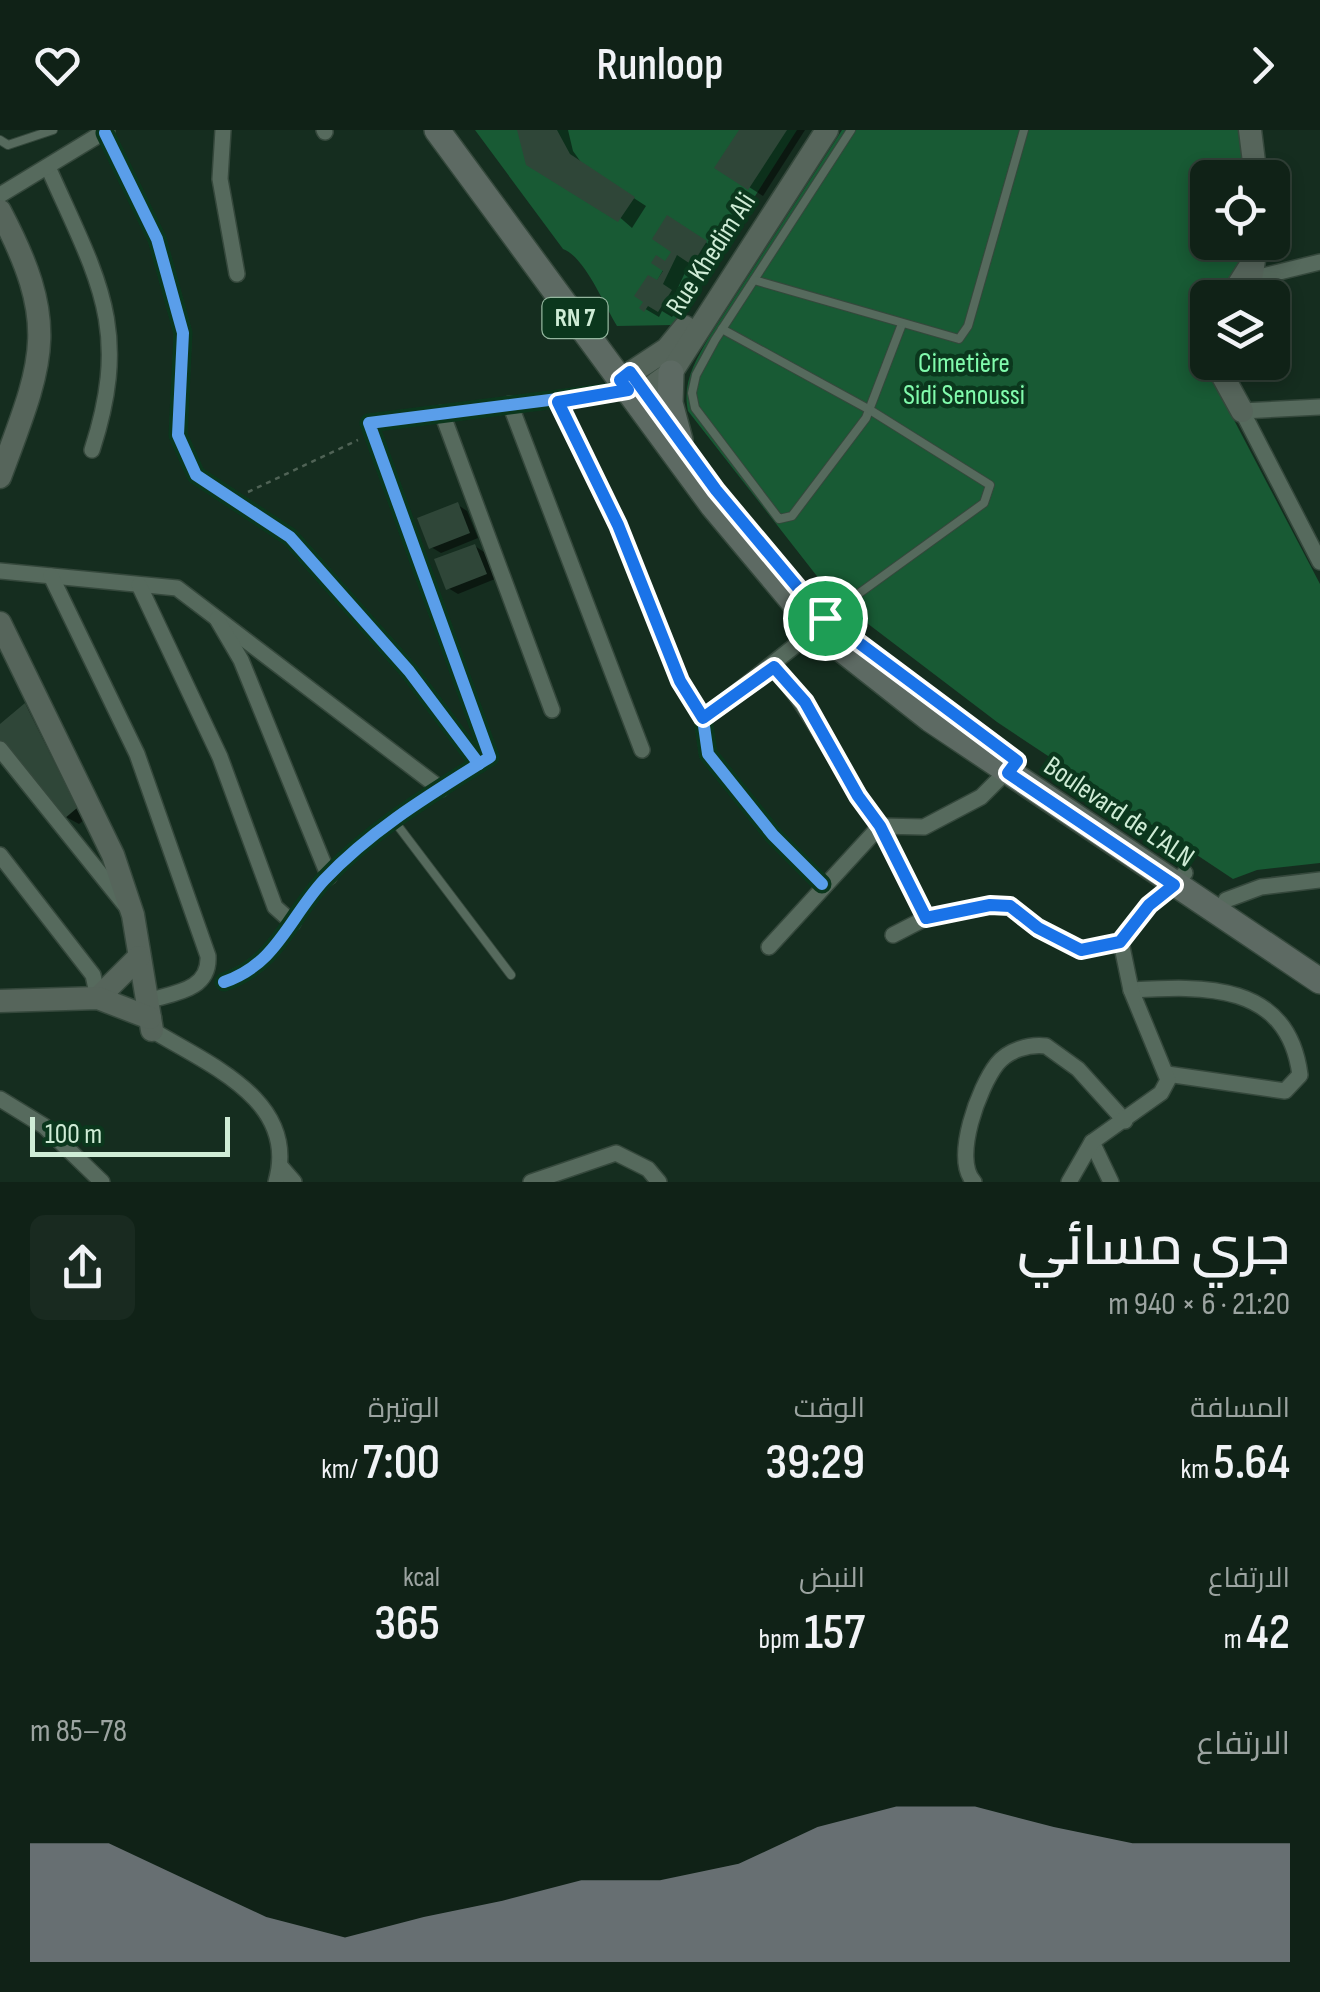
<!DOCTYPE html>
<html lang="ar">
<head>
<meta charset="utf-8">
<style>
	:root { --surface:#102217; --page:#192a20; --text:#f1f3f6; --muted:#9ca4a1; --line:#303f36; --accent:#8c9099 }
	body { margin:0; font-family:"Sofia Sans Condensed",Cairo,sans-serif; background:var(--page); color:var(--text); direction:rtl; height:100vh; display:flex; flex-direction:column; font-size:38px; white-space:nowrap }
	* { box-sizing:border-box; margin:0 }
	p { font-size:32px; color:var(--muted) }
	.icon { flex:none; width:55px; height:55px; fill:none; stroke:currentColor; stroke-width:2; stroke-linecap:round; stroke-linejoin:round }
	.map { position:relative; height:1052px; overflow:hidden; direction:ltr }
	.panel { display:flex; flex-direction:column; background:var(--surface); flex:1 }
	.panel>* { flex:none }
	.fabs { position:absolute; left:1190px; top:30px; display:grid; gap:20px }
	.fabs a { display:grid; place-items:center; width:100px; height:100px; border-radius:15px; background:var(--surface); box-shadow:0 5px 15px #0003,0 0 0 2px var(--line); font-size:50px }
	.scale { position:absolute; left:30px; bottom:25px; width:200px; box-sizing:border-box; padding-left:10px; border:5px solid #cfecd6; border-top:0; font-size:28px; line-height:35px; white-space:nowrap; color:#cfecd6; -webkit-text-stroke:8px #0b371d; paint-order:stroke }
	.pin { position:absolute; display:grid; place-items:center; width:85px; height:85px; color:#fff; margin:-42px; border:5px solid #fff; border-radius:50%; box-shadow:0 2px 10px #0007 }
	.round { display:grid; place-items:center; flex:none; width:105px; height:105px; border-radius:15px; background:var(--page) }
	.summary { display:flex; align-items:center; justify-content:space-between; height:170px; padding:0 30px }
	h1 { font-size:55px; font-weight:600; line-height:75px }
	.figures { display:grid; grid-template-columns:repeat(3,1fr); gap:15px; height:170px; padding:10px 30px }
	.figures div { display:grid; align-content:center }
	.figures b { font-size:50px; font-weight:600 }
	.figures small { font-size:28px; font-weight:400 }
	.figures p { font-size:28px }
	.chart { height:280px; padding:20px 30px }
	.chart p { display:flex; justify-content:space-between }
	.chart svg { width:100%; height:180px; margin-top:10px; fill:var(--accent); opacity:.7 }
	header { display:flex; justify-content:space-between; align-items:center; height:130px; padding:0 30px; background:var(--surface); font-size:45px; font-weight:600 }
	.map>svg:first-child { display:block }
	.green { fill:#185a34 }
	.shadow { fill:#0007 }
	.building { fill:#2f4638 }
	.lines { fill:none; stroke-linecap:round; stroke-linejoin:round }
	.lane-casing { stroke:#35483c; stroke-width:10 }
	.street-casing { stroke:#35483c; stroke-width:18 }
	.secondary-casing { stroke:#35483c; stroke-width:25 }
	.primary-casing { stroke:#35483c; stroke-width:28 }
	.path { stroke:#506356; stroke-width:2.5; stroke-dasharray:5 5; stroke-linecap:butt }
	.lane { stroke:#566a5d; stroke-width:8 }
	.street { stroke:#566a5d; stroke-width:15 }
	.secondary { stroke:#56655b; stroke-width:22 }
	.primary { stroke:#5d6a63; stroke-width:25 }
	.cycleway-casing { stroke:#0b371d; stroke-width:19 }
	.cycleway { stroke:#5a9eea; stroke-width:12 }
	.route-casing { stroke:#fff; stroke-width:20 }
	.route { stroke:#1a73e8; stroke-width:12 }
	.labels { text-anchor:middle; dominant-baseline:central; stroke-width:9; stroke-linejoin:round; paint-order:stroke }
	.shield { fill:#0b371d; stroke:#94b69e; stroke-width:2.5 }
	.shield-label { font-size:25px; font-weight:bold; fill:#cfecd6 }
	.street-label { font-size:28px; fill:#cfecd6; stroke:#0b371d }
	.park-label { font-size:28px; fill:#81fbac; stroke:#0b371d }
</style>
</head>
<body>
<header><svg class="icon" aria-label="forward" viewBox="0 0 24 24"><path d="M9 5l7 7-7 7"/></svg>Runloop<svg class="icon" aria-label="heart" viewBox="0 0 24 24"><path d="M12 20l-8-8c-3-5 5-10 8-4 3-6 11-1 8 4z"/></svg></header>
<div class="map">
<svg width="1320" height="1052" viewBox="0 0 1320 1052">
	<rect width="100%" height="100%" fill="#152d1f"/>
	<g class="green">
		<path d="M 475,0 L 797,0 L 673,195 L 617,196 C 604,175 585,127 563,119 Z"/>
		<path d="M 842,0 L 1241,0 L 1247,47 L 1208,48 L 1208,112 L 1248,113 L 1246,124 L 1218,167 L 1208,168 L 1201,227 L 1320,454 L 1320,733 L 1257,740 L 1233,749 L 997,592 L 834,468 L 688,281 C 682,252 695,232 709,207 Z"/>
	</g>
	<g class="shadow">
		<polygon points="520,0 568,0 573,21 583,35 646,76 632,98"/>
		<polygon points="742,0 805,0 763,66 718,37"/>
		<polygon points="681,96 719,121 706,141 690,132 675,164 684,169 672,187 662,181 659,187 642,177 674,121"/>
		<polygon points="458,375 467,381 478,408 441,423 431,417"/>
		<polygon points="475,416 484,422 495,449 458,464 448,458"/>
		<polygon points="26,576 39,583 89,686 79,694 66,687 0,608 0,597"/>
	</g>
	<g class="building">
		<polygon points="517,0 557,0 570,24 635,67 618,92 526,35"/>
		<polygon points="739,0 787,0 748,60 714,38"/>
		<polygon points="667,85 707,111 692,135 677,125 663,154 672,160 658,182 648,176 644,182 639,178 643,172 634,166 648,145 657,150 663,141 651,133 656,125 665,131 671,122 652,109"/>
		<polygon points="458,372 470,403 429,419 417,388"/>
		<polygon points="475,414 487,444 446,460 434,429"/>
		<polygon points="25,573 77,678 64,689 0,612 0,594"/>
	</g>
	<g class="lines">
		<g class="lane-casing">
			<g id="lane">
				<polyline points="851,0 715,210 696,245 692,263 695,278 779,389 792,386 866,288 902,194"/>
				<polyline points="0,10 8,15 53,0"/>
				<polyline points="754,150 959,209 968,196 1024,0"/>
				<polyline points="722,199 870,280 990,355 984,373 825,488"/>
				<polyline points="392,688 511,845"/>
			</g>
		</g>
		<g class="street-casing">
			<g id="street">
				<polyline points="223,0 220,49 237,144"/>
				<polyline points="324,0 325,2"/>
				<polyline points="105,3 157,109 183,203 178,305 196,345 290,407 409,541 479,634"/>
				<path d="M 48,37 C 97,148 132,197 92,320"/>
				<polyline points="0,65 107,0"/>
				<polyline points="1251,149 1320,132"/>
				<polyline points="558,272 618,395 680,551 703,589 708,624 773,705 822,754"/>
				<polyline points="510,274 642,620"/>
				<polyline points="1320,277 1242,281 1320,432"/>
				<polyline points="442,283 552,580"/>
				<polyline points="0,441 177,458 441,659"/>
				<path d="M 51,446 L 137,624 L 208,826 C 210,861 173,863 147,871"/>
				<polyline points="139,455 220,627 275,777 293,793"/>
				<polyline points="217,489 241,530 329,747"/>
				<path d="M 774,537 C 816,586 841,644 880,696 L 924,697 L 981,667 L 1017,631"/>
				<polyline points="703,589 816,499"/>
				<polyline points="0,619 126,776"/>
				<polyline points="0,725 93,845 98,868"/>
				<polyline points="1226,770 1261,757 1320,750"/>
				<polyline points="893,805 926,788"/>
				<polyline points="769,817 880,696 926,788 990,775 1010,776 1038,798 1081,820 1121,812"/>
				<path d="M 224,852 C 277,834 289,788 324,750 C 372,699 431,664 490,627 L 369,293 L 628,260"/>
				<path d="M 1131,860 C 1202,856 1288,851 1300,945 L 1285,961 L 1167,944"/>
				<path d="M 152,900 C 207,934 300,970 276,1052"/>
				<polyline points="0,969 44,996 102,1052"/>
				<polyline points="1092,1012 1111,1052"/>
				<polyline points="281,1037 294,1052"/>
				<polyline points="531,1052 616,1023 648,1039 659,1052"/>
				<path d="M 974,1052 C 952,1029 979,957 997,934 C 1008,920 1029,914 1046,916 L 1078,939 L 1125,991"/>
				<polyline points="1069,1052 1092,1012 1161,963 1168,950 1131,860 1121,812 1149,775 1185,743"/>
			</g>
		</g>
		<g class="secondary-casing">
			<g id="secondary">
				<polyline points="1250,0 1256,48"/>
				<path d="M 0,81 C 61,197 43,231 0,347"/>
				<polyline points="1230,168 1254,130 1248,168"/>
				<polyline points="1215,232 1242,281"/>
				<polyline points="620,250 667,219 685,197"/>
				<polyline points="635,269 671,243 827,0"/>
				<polyline points="0,493 113,725 133,785 152,900"/>
				<polyline points="98,868 139,827"/>
				<polyline points="0,871 98,868 150,888"/>
			</g>
		</g>
		<g class="primary-casing">
			<g id="primary">
				<polyline points="437,0 713,376 816,499 930,589 1320,851"/>
				<polyline points="671,243 670,273 680,310"/>
			</g>
		</g>
		<polyline class="path" points="248,362 358,310"/>
		<use href="#lane" class="lane"/>
		<use href="#street" class="street"/>
		<use href="#secondary" class="secondary"/>
		<use href="#primary" class="primary"/>
		<g class="cycleway-casing">
			<g id="cycleway">
				<polyline points="105,3 157,109 183,203 178,305 196,345 290,407 409,541 479,634"/>
				<polyline points="558,272 618,395 680,551 703,589 708,624 773,705 822,754"/>
				<path d="M 224,852 C 277,834 289,788 324,750 C 372,699 431,664 490,627 L 369,293 L 628,260"/>
			</g>
		</g>
		<use href="#cycleway" class="cycleway"/>
	</g>
	<g class="lines">
		<g class="route-casing">
			<polygon id="route" points="630,242 716,360 819,483 1017,631 1008,643 1174,755 1149,775 1120,812 1081,820 1038,798 1010,776 990,775 926,788 880,696 858,666 805,572 774,537 703,588 680,551 618,395 558,272 628,260 620,250"/>
		</g>
		<use href="#route" class="route"/>
	</g>
	<g class="labels">
		<rect class="shield" x="542.5" y="168" width="65" height="40" rx="8"/>
		<g class="shield-label">
			<text x="575" y="188">RN 7</text>
		</g>
		<g class="street-label">
			<text transform="translate(711 124) rotate(-57)">Rue Khedim Ali</text>
			<text transform="translate(1119 682) rotate(34)">Boulevard de L'ALN</text>
		</g>
		<g class="park-label">
			<text x="964" y="233">Cimetière<tspan x="964" dy="32">Sidi Senoussi</tspan></text>
		</g>
	</g>
</svg>
<div class="fabs">
<a><svg class="icon" aria-label="locate" viewBox="0 0 24 24"><circle cx="12" cy="12" r="6"/><path d="M12 2v4M12 18v4M2 12h4M18 12h4"/></svg></a>
<a><svg class="icon" aria-label="layers" viewBox="0 0 24 24"><path d="M12 4l9 5-9 5-9-5zM3 14l9 5 9-5"/></svg></a>
</div>
<div class="scale">100 m</div>
<div class="pin" style="left:825px;top:488px;background:#1e9e55"><svg class="icon" aria-label="arrive" viewBox="0 0 24 24"><path d="M6 21V4h12l-3 4 3 4H6"/></svg></div>
</div>
<section class="panel">
<div class="summary"><div><h1>جري مسائي</h1><p>21:20 · 6 × 940 m</p></div><a class="round"><svg class="icon" aria-label="share" viewBox="0 0 24 24"><path d="M12 15V3M7 8l5-5 5 5M5 13v7h14v-7"/></svg></a></div>
<div class="figures">
<div><p>المسافة</p><b>5.64<small> km</small></b></div>
<div><p>الوقت</p><b>39:29</b></div>
<div><p>الوتيرة</p><b>7:00<small> /km</small></b></div>
</div>
<div class="figures">
<div><p>الارتفاع</p><b>42<small> m</small></b></div>
<div><p>النبض</p><b>157<small> bpm</small></b></div>
<div><p>kcal</p><b>365</b></div>
</div>
<div class="chart"><p><span>الارتفاع</span>78–85 m</p>
<svg viewBox="0 0 160 44" preserveAspectRatio="none"><path d="M0 44V15L10 15L20 24L30 33L40 38L50 33L60 29L70 24L80 24L90 20L100 11L110 6L120 6L130 11L140 15L150 15L160 15V44z"/></svg>
</div>
</section>
</body>
</html>
